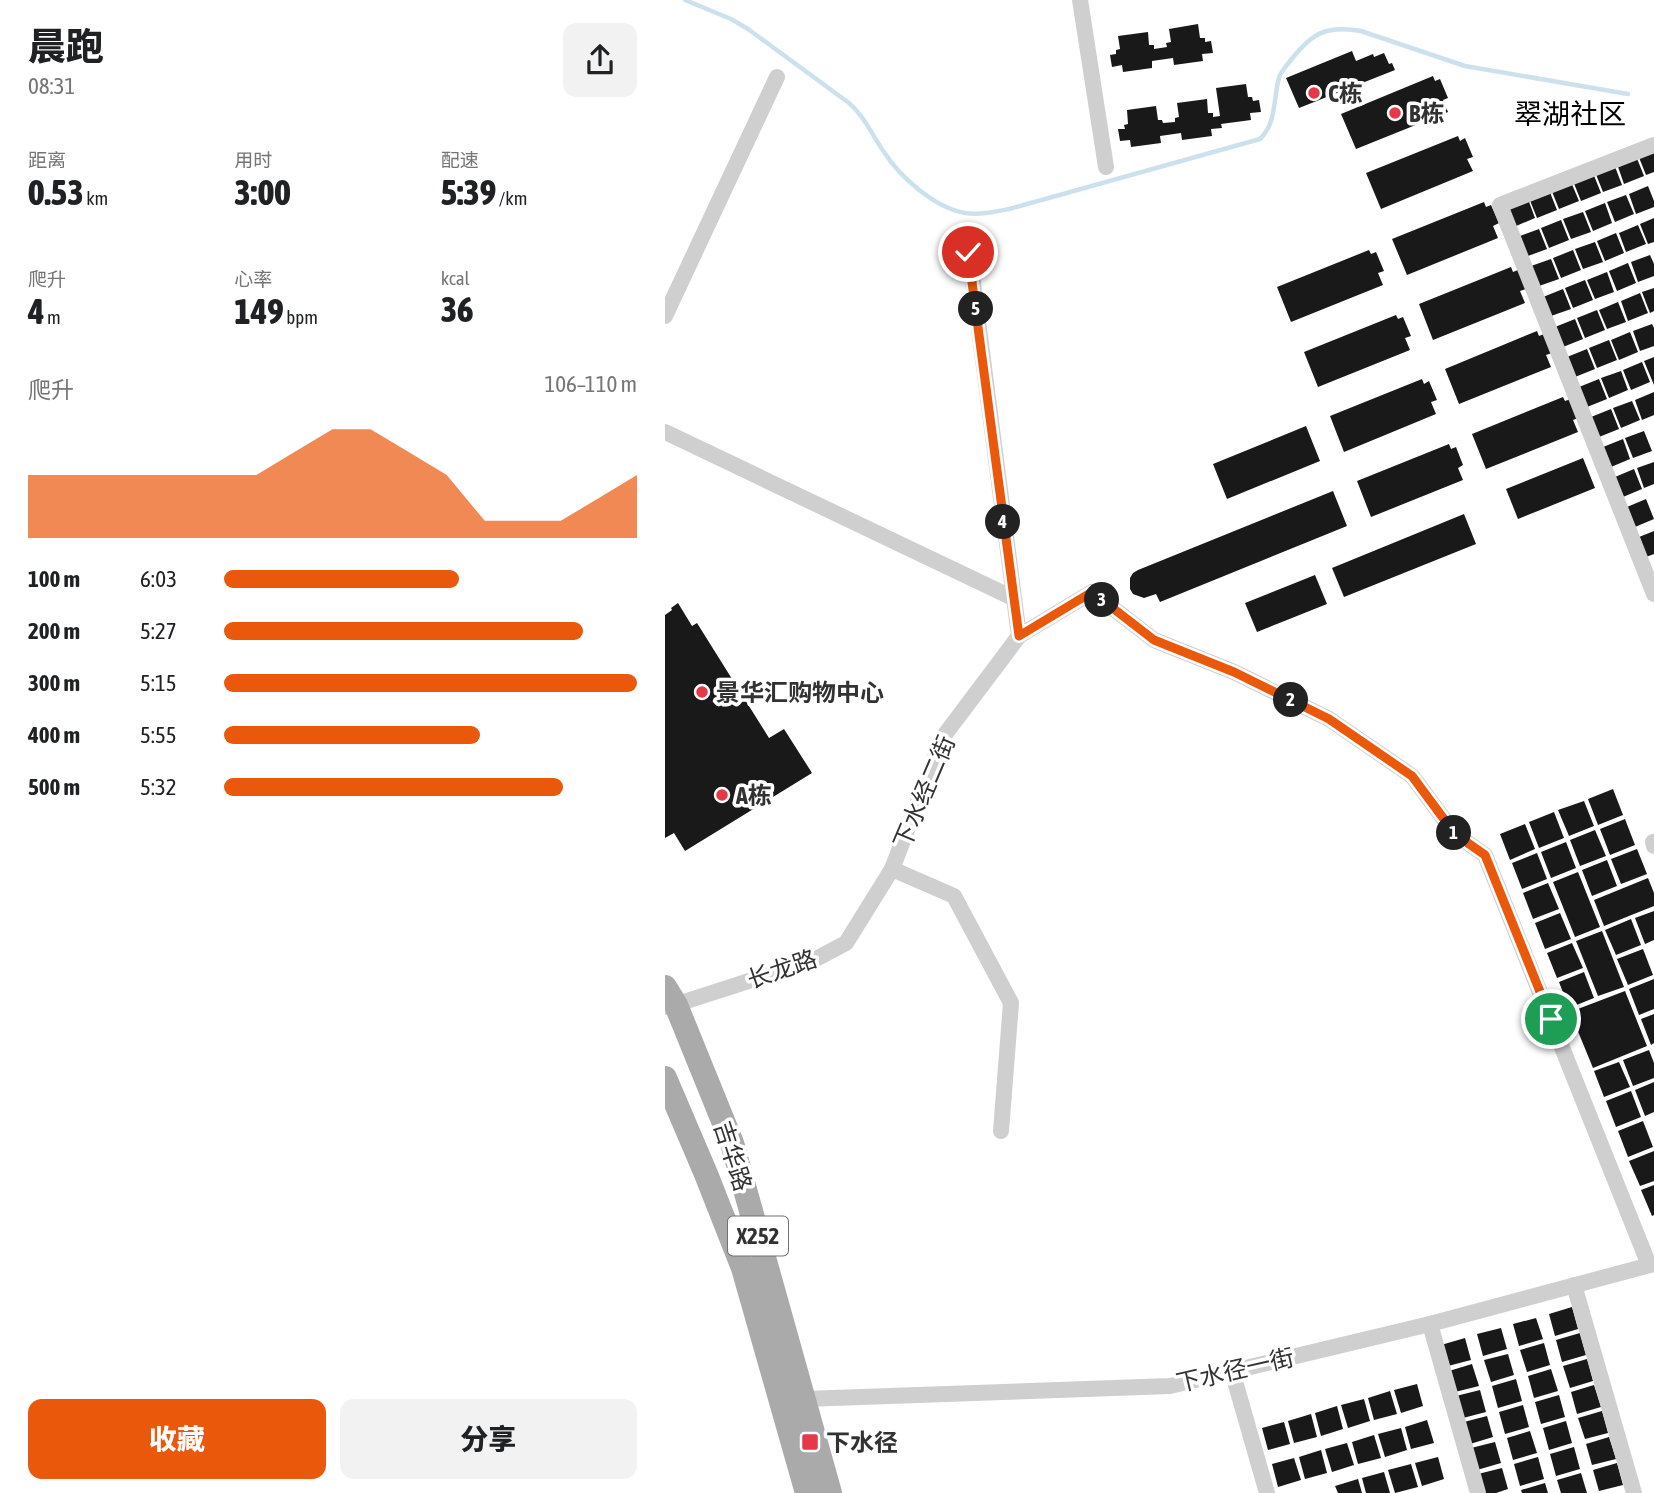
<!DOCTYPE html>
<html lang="zh">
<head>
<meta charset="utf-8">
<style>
	:root { --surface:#fff; --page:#f2f2f2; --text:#202124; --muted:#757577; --accent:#ea580c }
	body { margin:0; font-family:"Asap Condensed","Noto Sans SC",sans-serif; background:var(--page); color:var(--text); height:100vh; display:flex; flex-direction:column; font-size:26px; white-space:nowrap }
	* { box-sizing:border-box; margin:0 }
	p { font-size:23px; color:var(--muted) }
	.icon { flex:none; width:38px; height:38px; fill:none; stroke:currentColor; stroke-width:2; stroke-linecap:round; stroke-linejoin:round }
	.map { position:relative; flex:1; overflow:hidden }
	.sheet { display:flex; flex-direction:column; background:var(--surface); width:665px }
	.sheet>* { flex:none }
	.pin { position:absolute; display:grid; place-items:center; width:60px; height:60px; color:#fff; margin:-30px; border:4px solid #fff; border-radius:50%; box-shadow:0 2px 7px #0007 }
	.km { position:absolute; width:35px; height:35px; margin:-18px; border-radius:50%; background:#222; color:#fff; font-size:19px; line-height:35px; text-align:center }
	.round { display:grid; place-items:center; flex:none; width:74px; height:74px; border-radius:14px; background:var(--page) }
	.headline { display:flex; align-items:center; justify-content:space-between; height:119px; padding:0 28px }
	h1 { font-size:38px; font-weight:800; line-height:52px }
	.stats { display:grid; grid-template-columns:repeat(3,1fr); gap:10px; height:119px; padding:7px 28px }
	.stats div { display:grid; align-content:center }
	.stats b { font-size:35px; font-weight:800 }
	.stats small { font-size:19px; font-weight:400 }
	.stats p { font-size:19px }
	.chart { height:196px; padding:14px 28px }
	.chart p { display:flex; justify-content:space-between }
	.chart svg { width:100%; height:126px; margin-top:7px; fill:var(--accent); opacity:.7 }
	.cta { display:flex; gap:14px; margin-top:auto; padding:14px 28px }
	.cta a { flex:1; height:80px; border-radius:14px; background:var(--accent); color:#fff; font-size:28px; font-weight:800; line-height:80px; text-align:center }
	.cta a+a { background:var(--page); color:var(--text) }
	ul { padding:0 28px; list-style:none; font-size:23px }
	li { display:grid; grid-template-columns:112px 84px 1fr; align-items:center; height:52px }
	li i { height:18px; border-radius:9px; background:var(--accent) }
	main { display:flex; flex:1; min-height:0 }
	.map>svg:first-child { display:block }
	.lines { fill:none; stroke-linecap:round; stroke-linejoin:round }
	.stream { stroke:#cde1ed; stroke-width:4.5 }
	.building { fill:#191919 }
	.street { stroke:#cfcfcf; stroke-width:16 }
	.primary { stroke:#aaa; stroke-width:24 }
	.route-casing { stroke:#fff; stroke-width:14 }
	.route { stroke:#ea580c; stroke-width:9 }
	.poi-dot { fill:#e53848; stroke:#fff; stroke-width:2.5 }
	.labels { text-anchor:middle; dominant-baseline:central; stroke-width:7; stroke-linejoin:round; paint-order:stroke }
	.shield { fill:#fff; stroke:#707070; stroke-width:2 }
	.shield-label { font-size:23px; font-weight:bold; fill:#323232 }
	.poi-label { font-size:24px; font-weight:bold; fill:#323232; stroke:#fff; text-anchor:start }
	.street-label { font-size:24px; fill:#323232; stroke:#fff }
	.quarter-label { font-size:28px; fill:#000; stroke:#fff }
</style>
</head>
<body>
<main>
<section class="sheet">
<div class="headline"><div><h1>晨跑</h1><p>08:31</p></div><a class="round"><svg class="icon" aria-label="share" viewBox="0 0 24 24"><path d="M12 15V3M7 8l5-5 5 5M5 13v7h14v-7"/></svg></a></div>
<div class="stats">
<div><p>距离</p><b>0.53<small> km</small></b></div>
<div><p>用时</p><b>3:00</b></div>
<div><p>配速</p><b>5:39<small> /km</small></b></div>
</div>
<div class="stats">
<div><p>爬升</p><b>4<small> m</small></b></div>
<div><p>心率</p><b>149<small> bpm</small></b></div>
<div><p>kcal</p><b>36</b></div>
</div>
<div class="chart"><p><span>爬升</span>106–110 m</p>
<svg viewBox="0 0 160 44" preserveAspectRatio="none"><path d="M0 44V22L10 22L20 22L30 22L40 22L50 22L60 22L70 14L80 6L90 6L100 14L110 22L120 38L130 38L140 38L150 30L160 22V44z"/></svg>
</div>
<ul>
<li><b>100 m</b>6:03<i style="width:57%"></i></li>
<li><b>200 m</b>5:27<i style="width:87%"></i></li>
<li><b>300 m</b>5:15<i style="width:100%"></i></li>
<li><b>400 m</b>5:55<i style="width:62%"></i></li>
<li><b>500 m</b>5:32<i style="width:82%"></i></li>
</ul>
<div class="cta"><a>收藏</a><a>分享</a></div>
</section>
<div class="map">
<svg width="989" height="1493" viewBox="0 0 989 1493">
	<rect width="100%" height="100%" fill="#fff"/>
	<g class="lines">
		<path class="stream" d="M 20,0 L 66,19 L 83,29 L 184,103 C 200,117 207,135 219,152 C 235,177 270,208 300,213 C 315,215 329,212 344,209 L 595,139 C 612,123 608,98 614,78 C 616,71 622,65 626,60 C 647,33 661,25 696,31 L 800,66 L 963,94"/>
	</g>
	<g class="building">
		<polygon points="533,24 535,38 540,38 540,42 546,41 548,53 537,54 538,61 509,65 508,58 487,61 487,68 458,72 457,65 447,67 445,55 451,54 451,50 455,49 453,36 483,32 484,45 489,45 489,49 502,47 501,43 506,42 504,29"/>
		<polygon points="687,51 691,61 708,54 709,57 719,53 724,64 727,63 730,70 634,108 621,78"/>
		<polygon points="768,76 770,81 775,79 783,98 778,100 783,112 691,149 676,114"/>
		<polygon points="581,84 583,97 587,97 588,101 594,100 596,112 585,113 586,120 556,124 557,128 546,129 547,136 517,140 516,133 495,136 496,143 466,147 465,140 455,141 453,129 460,129 459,125 463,124 462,110 491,106 493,120 497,120 498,123 510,122 510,118 514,117 512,103 542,99 543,113 548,113 548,117 555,116 551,88"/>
		<polygon points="793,136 795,141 800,138 808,157 802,159 808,171 716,209 701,173"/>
		<polygon points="989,149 989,172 981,175 973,155"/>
		<polygon points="971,156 979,176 959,184 952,164"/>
		<polygon points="949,164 957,185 938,192 930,172"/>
		<polygon points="928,173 936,193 916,201 908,181"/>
		<polygon points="906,182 914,201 894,209 886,189"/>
		<polygon points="983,186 989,201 989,207 971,214 964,194"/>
		<polygon points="884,190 892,210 872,218 864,198"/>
		<polygon points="961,195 969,214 950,222 942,202"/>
		<polygon points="863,199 870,218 851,226 843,206"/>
		<polygon points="819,202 821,207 826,205 834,223 828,226 833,238 742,275 727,239"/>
		<polygon points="940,203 947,223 928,231 920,211"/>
		<polygon points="918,212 926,232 906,239 898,219"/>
		<polygon points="989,218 989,242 983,244 975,224"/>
		<polygon points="896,220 904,240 884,248 876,228"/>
		<polygon points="973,225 981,244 961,252 954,233"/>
		<polygon points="874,229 882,249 863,256 855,236"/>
		<polygon points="951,233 959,253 940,261 932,241"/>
		<polygon points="930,242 938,262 918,269 910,249"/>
		<polygon points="704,250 706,254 711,252 719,271 713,273 718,285 626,322 612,287"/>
		<polygon points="908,250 916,270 896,278 888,258"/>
		<polygon points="985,255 989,264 989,276 973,282 966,262"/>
		<polygon points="886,259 894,279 874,286 866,266"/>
		<polygon points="963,263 971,283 952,291 944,271"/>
		<polygon points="846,267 848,272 853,270 861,289 855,291 860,303 768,340 754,304"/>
		<polygon points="942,272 949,292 930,299 922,280"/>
		<polygon points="920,280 928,300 908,308 900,288"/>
		<polygon points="989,288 989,311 985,313 977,292"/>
		<polygon points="898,289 906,309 886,316 878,297"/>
		<polygon points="975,293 983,313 963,321 956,301"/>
		<polygon points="953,302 961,322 942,329 934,310"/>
		<polygon points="932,310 940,330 920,338 912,318"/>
		<polygon points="731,315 733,319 738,317 746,336 740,338 745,350 653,387 639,352"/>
		<polygon points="910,319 918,339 898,347 890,327"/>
		<polygon points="987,324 989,328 989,346 975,351 968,331"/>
		<polygon points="872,331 874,336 879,334 887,353 881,355 886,367 794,404 780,369"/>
		<polygon points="965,332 973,352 954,360 946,340"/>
		<polygon points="944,340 952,360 932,368 924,348"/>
		<polygon points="922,349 930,369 910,377 902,357"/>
		<polygon points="989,357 989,385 979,361"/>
		<polygon points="977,362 985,382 966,390 958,370"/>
		<polygon points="956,371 963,390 944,398 936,378"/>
		<polygon points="757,379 759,384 764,381 772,400 766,402 771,414 679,452 665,416"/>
		<polygon points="934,379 942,399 922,407 914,387"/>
		<polygon points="989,392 989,415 977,420 970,400"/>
		<polygon points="898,397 900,401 906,399 913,418 908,420 913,432 821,469 807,434"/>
		<polygon points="967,401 975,420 956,428 948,408"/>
		<polygon points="946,409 954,429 934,437 926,417"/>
		<polygon points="641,426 655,461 562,499 548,464"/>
		<polygon points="979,431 987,451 968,458 960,438"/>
		<polygon points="958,439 965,459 946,467 938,447"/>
		<polygon points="784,444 786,449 791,447 798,465 793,468 798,480 706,517 692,481"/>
		<polygon points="918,458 930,488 853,519 841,489"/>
		<polygon points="989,462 989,484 979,488 972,468"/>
		<polygon points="969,469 977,489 958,497 950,477"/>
		<polygon points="668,491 682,526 495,602 491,594 479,598 468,594 465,589 465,578 468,573 473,570"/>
		<polygon points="981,499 989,519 970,527 962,507"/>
		<polygon points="799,514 811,544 679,597 667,568"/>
		<polygon points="989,531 989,554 981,557 974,537"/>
		<polygon points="650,575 662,604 592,632 580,603"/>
		<polygon points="13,603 27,626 32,623 104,738 119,729 147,773 20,851 9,833 0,838 0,615 7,610 6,608"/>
		<polygon points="948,789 958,815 933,825 923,799"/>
		<polygon points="919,801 929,826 904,836 893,810"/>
		<polygon points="889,812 899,838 874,848 864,822"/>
		<polygon points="960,819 970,845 945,855 935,829"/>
		<polygon points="860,824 870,849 845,860 835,834"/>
		<polygon points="930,830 941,856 915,866 905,840"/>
		<polygon points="901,842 911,868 886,878 876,852"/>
		<polygon points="972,849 982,874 956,884 946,859"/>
		<polygon points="872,853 882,879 857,889 847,863"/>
		<polygon points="942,860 952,886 927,896 917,870"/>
		<polygon points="913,872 935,927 910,937 888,882"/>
		<polygon points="983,878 989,893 989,906 939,926 929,900"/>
		<polygon points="883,883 894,909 868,919 858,893"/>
		<polygon points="989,911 989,940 980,944 970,918"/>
		<polygon points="895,913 906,939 880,949 870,923"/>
		<polygon points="966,919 976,945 951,955 940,930"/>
		<polygon points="937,931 959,987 933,996 911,941"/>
		<polygon points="907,943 918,968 892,978 882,953"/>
		<polygon points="978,949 988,975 963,985 952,959"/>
		<polygon points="919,972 929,998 904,1008 894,982"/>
		<polygon points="989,979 989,1009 974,1015 964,989"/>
		<polygon points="960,991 982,1046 928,1068 905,1012"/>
		<polygon points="989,1014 989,1043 986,1045 976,1019"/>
		<polygon points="984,1050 989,1063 989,1078 968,1086 958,1060"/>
		<polygon points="954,1062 965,1087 939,1097 929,1071"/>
		<polygon points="989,1082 989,1112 980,1116 970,1090"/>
		<polygon points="966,1091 976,1117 951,1127 941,1101"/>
		<polygon points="978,1121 988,1147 963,1157 953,1131"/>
		<polygon points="989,1151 989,1181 975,1186 964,1161"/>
		<polygon points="989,1185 989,1215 987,1216 976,1190"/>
		<polygon points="907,1307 913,1329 890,1336 884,1314"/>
		<polygon points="871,1318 878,1339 854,1346 848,1324"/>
		<polygon points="836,1328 842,1349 818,1356 812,1334"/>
		<polygon points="915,1333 921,1355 897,1362 891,1340"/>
		<polygon points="800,1338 806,1360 783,1366 776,1345"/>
		<polygon points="879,1343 885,1365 862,1372 855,1350"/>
		<polygon points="843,1354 849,1375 826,1382 819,1360"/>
		<polygon points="922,1359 928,1381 905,1388 898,1366"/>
		<polygon points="807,1364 814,1386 790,1392 784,1371"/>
		<polygon points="886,1369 893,1391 869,1398 863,1376"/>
		<polygon points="851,1379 857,1401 833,1408 827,1386"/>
		<polygon points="752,1384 758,1406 736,1413 729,1390"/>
		<polygon points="929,1385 936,1407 912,1414 906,1392"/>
		<polygon points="815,1390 821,1412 798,1418 791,1396"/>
		<polygon points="725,1391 732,1414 709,1420 703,1398"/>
		<polygon points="894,1395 900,1417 876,1424 870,1402"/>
		<polygon points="699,1399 705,1421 683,1428 676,1405"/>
		<polygon points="858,1405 864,1427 840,1434 834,1412"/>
		<polygon points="672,1406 678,1429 656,1436 650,1413"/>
		<polygon points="937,1411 943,1433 920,1439 913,1418"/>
		<polygon points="646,1414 652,1437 629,1443 623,1421"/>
		<polygon points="822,1416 828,1437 805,1444 799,1422"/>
		<polygon points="762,1420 769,1443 746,1449 740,1427"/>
		<polygon points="901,1421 907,1443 884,1450 878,1428"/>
		<polygon points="619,1422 625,1444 603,1450 597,1428"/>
		<polygon points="736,1428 742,1450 720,1457 713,1434"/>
		<polygon points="865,1431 872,1453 848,1460 842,1438"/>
		<polygon points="709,1435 716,1458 693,1464 687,1442"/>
		<polygon points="944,1437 951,1459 927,1465 921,1444"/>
		<polygon points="830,1442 836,1463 812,1470 806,1448"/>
		<polygon points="682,1443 689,1465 667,1472 660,1449"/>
		<polygon points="909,1447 915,1469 891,1476 885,1454"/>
		<polygon points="656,1450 662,1473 640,1479 634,1457"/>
		<polygon points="773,1457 779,1479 757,1486 750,1463"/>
		<polygon points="873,1457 879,1479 855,1486 849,1464"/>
		<polygon points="629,1458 636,1480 613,1487 607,1464"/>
		<polygon points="952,1463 958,1485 934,1491 928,1470"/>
		<polygon points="746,1464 753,1487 730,1493 723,1470"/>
		<polygon points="837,1468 843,1489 831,1493 819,1493 813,1474"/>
		<polygon points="719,1472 725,1493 701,1493 697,1478"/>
		<polygon points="916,1473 922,1493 896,1493 892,1480"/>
		<polygon points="693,1479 697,1493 673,1493 670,1486"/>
		<polygon points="880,1483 883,1493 857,1493 856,1490"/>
	</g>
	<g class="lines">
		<g class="street">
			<polyline points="415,0 441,167"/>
			<polyline points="989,145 835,205 989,594"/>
			<polyline points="304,252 354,636"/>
			<polyline points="0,316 112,77"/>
			<polyline points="0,432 348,598"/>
			<polyline points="989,842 988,842 989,846"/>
			<polyline points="227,869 289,896 346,1003 336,1131"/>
			<polyline points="3,1007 149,960 181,943 227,869 278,737 354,636 427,592 489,640 569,672 664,719 747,776 790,834 820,855 984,1265"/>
			<polyline points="909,1285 969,1493"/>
			<polyline points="765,1324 813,1493"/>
			<polyline points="567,1371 602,1493"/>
			<polyline points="139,1399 505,1386 765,1324 989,1264"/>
		</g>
		<g class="primary">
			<polyline points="0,987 11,1005 67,1143 165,1493"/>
			<polyline points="0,1078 41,1174 78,1268 142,1493"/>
		</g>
	</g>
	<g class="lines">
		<g class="route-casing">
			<polyline id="route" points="303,252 354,636 427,592 489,640 569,672 664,719 747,776 790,834 820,855 886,1019"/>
		</g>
		<use href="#route" class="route"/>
	</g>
	<g class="poi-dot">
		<circle cx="649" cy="93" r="7"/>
		<circle cx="730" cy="113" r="7"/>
		<circle cx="37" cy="692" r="7"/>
		<circle cx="57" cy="795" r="7"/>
		<rect x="136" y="1433" width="18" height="18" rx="3.5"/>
	</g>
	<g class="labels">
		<rect class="shield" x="63" y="1216.5" width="60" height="39" rx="5"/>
		<g class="shield-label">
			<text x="93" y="1236">X252</text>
		</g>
		<g class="poi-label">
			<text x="663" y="93">C栋</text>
			<text x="744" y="113">B栋</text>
			<text x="51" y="692">景华汇购物中心</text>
			<text x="71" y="795">A栋</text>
			<text x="161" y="1442">下水径</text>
		</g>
		<g class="street-label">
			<text transform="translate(259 792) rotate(-67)">下水经二街</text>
			<text transform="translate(117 969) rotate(-19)">长龙路</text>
			<text transform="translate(68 1156) rotate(72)">吉华路</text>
			<text transform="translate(570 1370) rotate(-13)">下水径一街</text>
		</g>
		<g class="quarter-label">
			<text x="905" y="114">翠湖社区</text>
		</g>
	</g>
</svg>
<div class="pin" style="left:886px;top:1019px;background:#1e9e55"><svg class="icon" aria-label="arrive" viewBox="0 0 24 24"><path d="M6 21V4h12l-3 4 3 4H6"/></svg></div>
<div class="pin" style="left:303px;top:252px;background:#d93025"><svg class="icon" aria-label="check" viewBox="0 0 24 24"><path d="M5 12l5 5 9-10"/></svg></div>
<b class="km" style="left:789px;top:833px">1</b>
<b class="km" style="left:626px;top:700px">2</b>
<b class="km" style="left:437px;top:600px">3</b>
<b class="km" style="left:338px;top:522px">4</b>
<b class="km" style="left:311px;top:309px">5</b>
</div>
</main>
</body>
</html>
